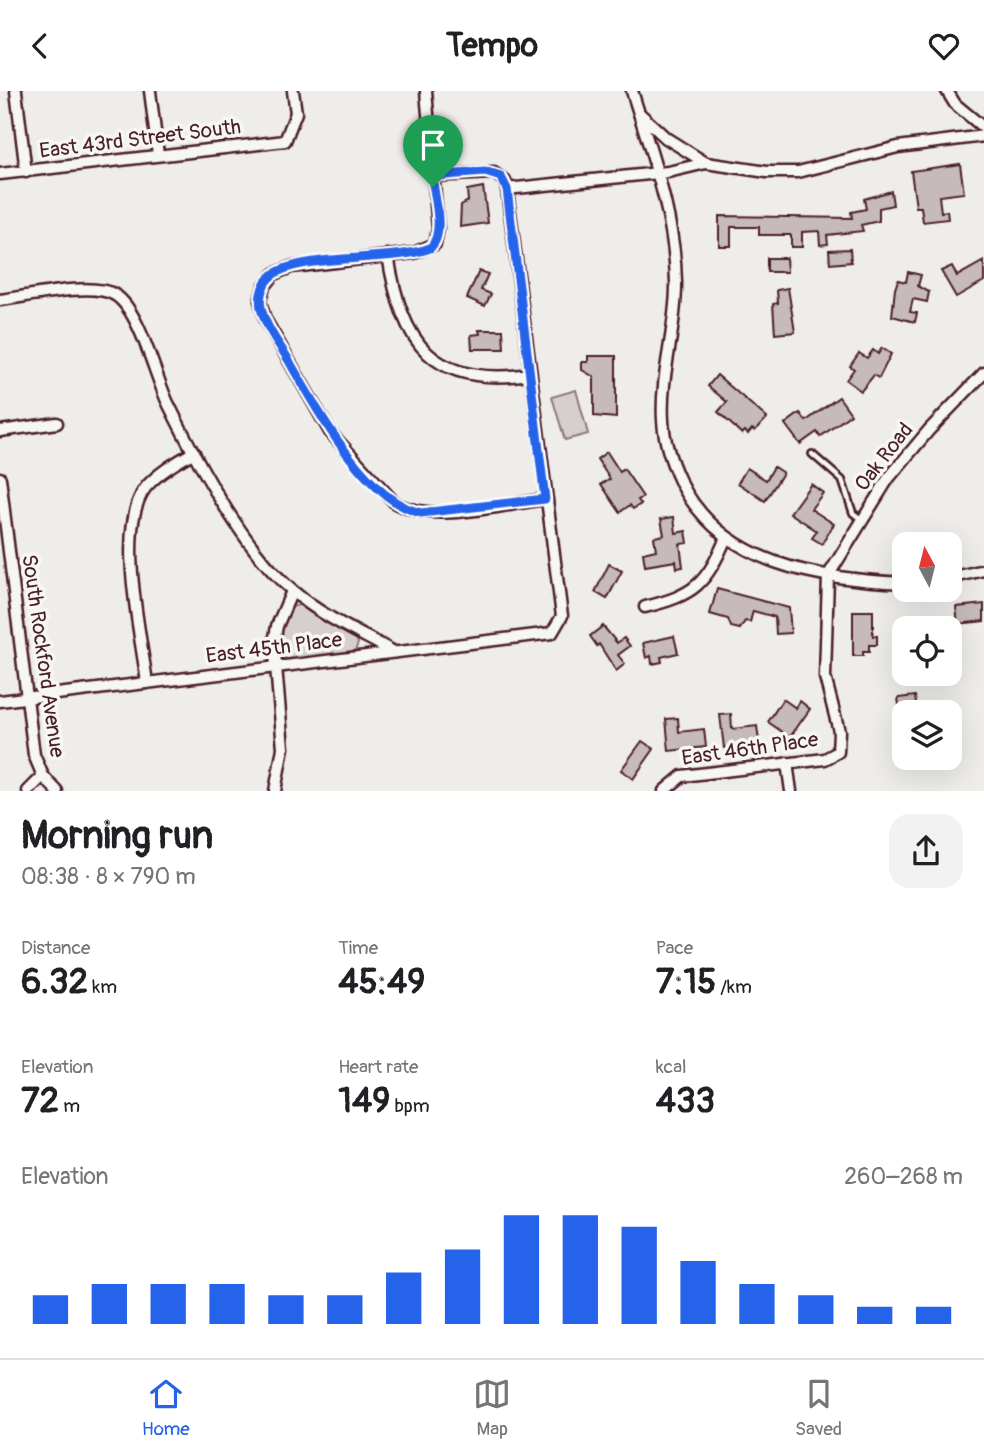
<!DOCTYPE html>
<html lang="en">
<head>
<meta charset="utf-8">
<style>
	:root { --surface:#fff; --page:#f2f2f2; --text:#202124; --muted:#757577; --line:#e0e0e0; --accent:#2563eb }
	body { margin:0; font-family:Pangolin,sans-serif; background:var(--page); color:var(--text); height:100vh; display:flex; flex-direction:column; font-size:26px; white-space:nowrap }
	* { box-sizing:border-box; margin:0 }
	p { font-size:23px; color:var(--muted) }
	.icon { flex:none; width:38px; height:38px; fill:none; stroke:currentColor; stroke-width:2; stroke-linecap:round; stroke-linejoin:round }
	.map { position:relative; height:700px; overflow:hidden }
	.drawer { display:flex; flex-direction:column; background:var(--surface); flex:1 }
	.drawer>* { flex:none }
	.needle { width:46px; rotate:353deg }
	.controls { position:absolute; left:892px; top:441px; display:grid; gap:14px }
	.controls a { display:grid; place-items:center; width:70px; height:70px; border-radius:14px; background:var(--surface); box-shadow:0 7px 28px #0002; font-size:35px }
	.pin { position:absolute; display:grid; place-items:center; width:60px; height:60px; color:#fff; margin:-72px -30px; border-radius:50% 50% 50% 0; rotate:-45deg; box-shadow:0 0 7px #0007 }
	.pin .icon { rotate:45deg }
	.round { display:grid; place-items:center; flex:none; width:74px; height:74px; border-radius:21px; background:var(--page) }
	.head { display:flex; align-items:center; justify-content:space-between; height:119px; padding:0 21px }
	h1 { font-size:38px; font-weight:800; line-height:52px }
	.figures { display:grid; grid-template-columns:repeat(3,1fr); gap:10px; height:119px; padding:7px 21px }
	.figures div { display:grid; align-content:center }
	.figures b { font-size:35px; font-weight:800 }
	.figures small { font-size:19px; font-weight:400 }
	.figures p { font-size:19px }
	.chart { height:196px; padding:14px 21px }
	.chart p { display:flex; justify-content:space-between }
	.chart svg { width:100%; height:126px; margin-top:7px; stroke:var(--accent); stroke-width:6 }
	header { display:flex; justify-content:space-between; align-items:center; height:91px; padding:0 21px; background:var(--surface); font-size:32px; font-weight:800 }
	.menu { display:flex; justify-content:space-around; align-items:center; height:98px; border-top:2px solid var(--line); background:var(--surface); font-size:19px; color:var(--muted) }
	.menu a { display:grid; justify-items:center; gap:4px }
	.menu .current { color:var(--accent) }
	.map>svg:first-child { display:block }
	.green { fill:#d7cfce; stroke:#90777c; stroke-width:2 }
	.building { fill:#c6babb; stroke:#4a1f2b; stroke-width:2 }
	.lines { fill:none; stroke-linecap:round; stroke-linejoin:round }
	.service-casing { stroke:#4a1f2b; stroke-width:10 }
	.minor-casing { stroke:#4a1f2b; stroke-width:15 }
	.service { stroke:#f6f6f2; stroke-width:4.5 }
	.minor { stroke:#f6f6f2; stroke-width:10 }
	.route-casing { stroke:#fff; stroke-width:14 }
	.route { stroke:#2563eb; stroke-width:9 }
	.labels { text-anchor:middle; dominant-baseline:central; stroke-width:7; stroke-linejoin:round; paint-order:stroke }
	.street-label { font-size:21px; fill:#4a1f2b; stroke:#f6f6f2 }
</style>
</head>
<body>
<header><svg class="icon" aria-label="back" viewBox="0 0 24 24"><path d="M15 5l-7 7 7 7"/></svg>Tempo<svg class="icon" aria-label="heart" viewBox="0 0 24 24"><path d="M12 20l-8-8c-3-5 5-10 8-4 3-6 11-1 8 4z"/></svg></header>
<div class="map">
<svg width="984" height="700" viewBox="0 0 984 700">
	<rect width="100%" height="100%" fill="#efedea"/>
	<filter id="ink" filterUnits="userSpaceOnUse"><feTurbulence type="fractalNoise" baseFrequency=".0143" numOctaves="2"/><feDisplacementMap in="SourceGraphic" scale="14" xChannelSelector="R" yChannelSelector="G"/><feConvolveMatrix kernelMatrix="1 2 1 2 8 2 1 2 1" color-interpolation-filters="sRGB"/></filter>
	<g filter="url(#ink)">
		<g class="green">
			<polygon points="576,299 588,343 565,349 552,306"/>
			<polygon points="299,514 355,545 358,552 355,560 290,569 283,567 279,560 282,532 291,516"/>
		</g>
		<g class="building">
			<polygon points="960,73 964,102 939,105 941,121 947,120 948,128 923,131 921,116 916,116 911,80"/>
			<polygon points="483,96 488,132 460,136 461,114 468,110 467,99"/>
			<polygon points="891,100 893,114 879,117 879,130 861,134 863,140 827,144 828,153 820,154 819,140 802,141 802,156 791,156 791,144 759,144 759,136 731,136 731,155 719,155 719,125 852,127 851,121 866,118 864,108"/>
			<polygon points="850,158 851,171 830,173 829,159"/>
			<polygon points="767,167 786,167 787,181 767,181"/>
			<polygon points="984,170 984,190 956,206 941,180 952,175 957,185"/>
			<polygon points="479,180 488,183 481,199 491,203 485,215 467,207"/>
			<polygon points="908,181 921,184 918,195 929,201 927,211 913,208 910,221 917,222 915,231 892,225 895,198 898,189 906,191"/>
			<polygon points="788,197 795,241 775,243 773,213 778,212 777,199"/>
			<polygon points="479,239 503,239 504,258 472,258 471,244 480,243"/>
			<polygon points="882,257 891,263 879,287 874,284 861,300 846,289 854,278 850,275 859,262 867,267 873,259 878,263"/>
			<polygon points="588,265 616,265 616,327 594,325 594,286 582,279 582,271 588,271"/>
			<polygon points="717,284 767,327 755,340 752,338 748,343 745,340 742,343 718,321 727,311 708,295"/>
			<polygon points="839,306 851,323 820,346 817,341 800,353 785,333 800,322 806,330"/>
			<polygon points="607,361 620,381 624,378 643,406 638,409 641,413 633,418 630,414 620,421 601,393 610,388 597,368"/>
			<polygon points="774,376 783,382 765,410 738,392 747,377 766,389"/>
			<polygon points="811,393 823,402 811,418 834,433 822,453 812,447 817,440 790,422"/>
			<polygon points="674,426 676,442 686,440 688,452 680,453 683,476 677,477 676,470 645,475 643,462 656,459 654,446 664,444 661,428"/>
			<polygon points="609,473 622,480 607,508 595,501"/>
			<polygon points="717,498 789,517 791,542 776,543 775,526 753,520 750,531 745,530 740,538 731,536 728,528 710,523"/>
			<polygon points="984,513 984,530 958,533 956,516"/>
			<polygon points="853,520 873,520 873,545 877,545 877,554 869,554 869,561 863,561 863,565 853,565"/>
			<polygon points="603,535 617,552 624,547 630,555 618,564 625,573 616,580 599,553 597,555 590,545"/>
			<polygon points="674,545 678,562 661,566 662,571 652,573 651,565 646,567 643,552"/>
			<polygon points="915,605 917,621 900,621 898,607"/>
			<polygon points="783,608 796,617 800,610 810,618 790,646 768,631"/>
			<polygon points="731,623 732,638 757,635 759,650 724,657 720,624"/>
			<polygon points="678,627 679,641 704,638 706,656 669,660 666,628"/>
			<polygon points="642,650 654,658 633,688 621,679"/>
		</g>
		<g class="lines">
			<g class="service-casing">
				<polyline id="service" points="812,363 842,389 853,422 861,428"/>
			</g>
			<g class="minor-casing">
				<g id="minor">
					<polyline points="16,0 26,81"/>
					<polyline points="150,0 158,64"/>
					<path d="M 426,0 L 438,138 L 435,153 L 414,162 L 291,176 L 274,183 L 264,195 L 260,210 L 265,228 L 330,341 L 395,412 C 434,433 502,414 545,408"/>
					<path d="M 632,0 C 651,62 675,125 676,191 C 677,237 660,283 663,329 C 664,350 671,371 680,390 C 722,475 819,488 905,492"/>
					<polyline points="947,0 955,13 984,37"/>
					<polyline points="640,23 666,47 706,72"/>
					<polyline points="0,83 285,50 296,22 293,0"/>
					<polyline points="432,85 494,82 505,90 507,98 668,81 706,72 767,81 798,81 898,56 984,45"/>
					<path d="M 388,164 C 402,254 433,297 530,283"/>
					<path d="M 0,209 C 27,206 92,190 115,204 C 139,218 155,285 168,312 C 196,369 245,461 294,501 C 323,526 360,542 394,561"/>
					<polyline points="0,340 57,332"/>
					<polyline points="0,387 34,664 43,685 57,700"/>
					<polyline points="950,487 984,479"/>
					<path d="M 645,516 C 695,504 706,493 726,447"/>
					<path d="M 147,592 C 141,543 115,436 146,396 C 159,381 177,371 194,361"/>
					<polyline points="0,610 552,542 562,525 507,98"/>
					<polyline points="787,672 791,700"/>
					<polyline points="28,700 43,685"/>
					<polyline points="275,700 283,657 274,552 277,535 292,500"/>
					<polyline points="664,700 682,685 825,668 838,661 839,640 825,586 828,485 888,388 929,339 984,282"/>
				</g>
			</g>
			<use href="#service" class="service"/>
			<use href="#minor" class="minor"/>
		</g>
	</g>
	<g class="lines" filter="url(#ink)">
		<g class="route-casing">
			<path id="route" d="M 485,81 L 501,86 L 507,98 L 545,408 L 421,422 C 365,410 315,315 288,268 C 279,253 265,235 261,217 C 259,206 262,194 269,187 C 295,161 393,172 430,157 C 446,143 434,105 432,85 Z"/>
		</g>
		<use href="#route" class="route"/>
	</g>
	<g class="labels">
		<g class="street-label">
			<text transform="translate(140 48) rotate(-7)">East 43rd Street South</text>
			<text transform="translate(884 366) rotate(-52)">Oak Road</text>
			<text transform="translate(274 557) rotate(-7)">East 45th Place</text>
			<text transform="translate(43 565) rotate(82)">South Rockford Avenue</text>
			<text transform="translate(750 658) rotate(-8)">East 46th Place</text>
		</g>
	</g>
</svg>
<div class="controls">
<a><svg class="needle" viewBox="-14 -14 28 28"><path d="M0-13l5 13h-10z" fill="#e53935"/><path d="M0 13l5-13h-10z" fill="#757577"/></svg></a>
<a><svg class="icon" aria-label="locate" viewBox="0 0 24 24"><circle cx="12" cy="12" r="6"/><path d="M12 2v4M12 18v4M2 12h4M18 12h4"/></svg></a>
<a><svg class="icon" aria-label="layers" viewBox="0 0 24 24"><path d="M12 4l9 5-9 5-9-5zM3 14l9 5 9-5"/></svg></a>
</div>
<div class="pin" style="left:433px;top:96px;background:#1e9e55"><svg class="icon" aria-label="arrive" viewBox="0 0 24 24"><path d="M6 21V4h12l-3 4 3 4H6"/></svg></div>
</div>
<section class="drawer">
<div class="head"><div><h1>Morning run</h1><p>08:38 · 8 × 790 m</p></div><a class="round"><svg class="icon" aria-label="share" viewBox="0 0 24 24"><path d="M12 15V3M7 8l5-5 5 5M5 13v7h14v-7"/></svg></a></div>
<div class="figures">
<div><p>Distance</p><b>6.32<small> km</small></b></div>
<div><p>Time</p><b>45:49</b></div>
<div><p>Pace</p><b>7:15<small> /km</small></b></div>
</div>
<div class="figures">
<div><p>Elevation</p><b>72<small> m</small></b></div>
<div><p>Heart rate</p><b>149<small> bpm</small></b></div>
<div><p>kcal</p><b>433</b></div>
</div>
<div class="chart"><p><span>Elevation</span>260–268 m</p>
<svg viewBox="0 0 160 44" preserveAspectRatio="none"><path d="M5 44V34M15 44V30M25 44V30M35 44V30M45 44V34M55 44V34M65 44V26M75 44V18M85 44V6M95 44V6M105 44V10M115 44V22M125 44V30M135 44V34M145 44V38M155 44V38"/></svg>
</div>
</section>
<nav class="menu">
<a class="current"><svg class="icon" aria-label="home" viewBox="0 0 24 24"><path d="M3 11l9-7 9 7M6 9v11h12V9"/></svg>Home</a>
<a><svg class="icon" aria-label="map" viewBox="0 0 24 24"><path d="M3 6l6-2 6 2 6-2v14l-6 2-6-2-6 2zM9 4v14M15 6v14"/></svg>Map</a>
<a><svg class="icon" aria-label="saved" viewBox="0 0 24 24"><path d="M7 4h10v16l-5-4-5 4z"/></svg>Saved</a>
</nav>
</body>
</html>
